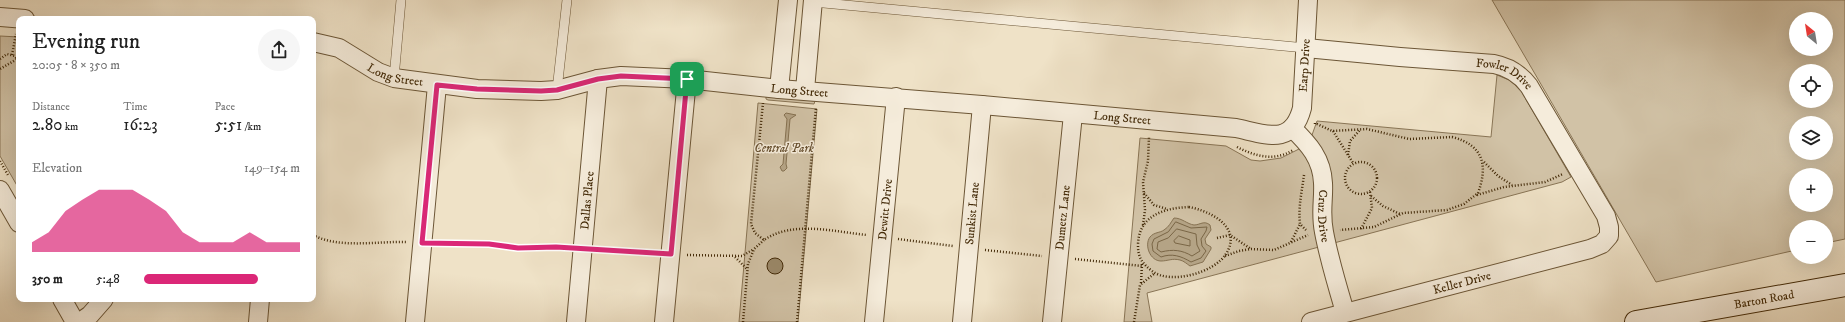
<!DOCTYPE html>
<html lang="en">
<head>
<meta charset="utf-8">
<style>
	:root { --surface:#fff; --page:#f6f6f6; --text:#222; --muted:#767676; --accent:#db2777 }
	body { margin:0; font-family:"IM FELL DW Pica",serif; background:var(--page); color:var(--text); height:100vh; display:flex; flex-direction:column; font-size:15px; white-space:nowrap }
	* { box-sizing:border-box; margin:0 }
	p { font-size:13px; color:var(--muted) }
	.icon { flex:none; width:22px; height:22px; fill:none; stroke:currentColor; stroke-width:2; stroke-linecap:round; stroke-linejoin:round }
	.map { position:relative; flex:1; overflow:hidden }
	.details { position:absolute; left:16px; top:16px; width:300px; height:286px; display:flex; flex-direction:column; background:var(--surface); border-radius:8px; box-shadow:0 4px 16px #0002 }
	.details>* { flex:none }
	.needle { width:26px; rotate:330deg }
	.controls { position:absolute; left:1789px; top:12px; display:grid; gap:8px }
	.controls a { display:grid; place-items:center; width:44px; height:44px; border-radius:50%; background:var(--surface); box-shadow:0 4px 16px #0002; font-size:20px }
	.pin { position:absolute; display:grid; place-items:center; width:34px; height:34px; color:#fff; margin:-17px; border-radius:8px; box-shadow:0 2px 6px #0006 }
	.round { display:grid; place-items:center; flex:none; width:42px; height:42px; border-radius:21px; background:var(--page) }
	.overview { display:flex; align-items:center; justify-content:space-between; height:68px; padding:0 16px }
	h1 { font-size:22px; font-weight:600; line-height:30px }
	.stats { display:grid; grid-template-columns:repeat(3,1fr); gap:6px; height:68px; padding:4px 16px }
	.stats div { display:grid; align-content:center }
	.stats b { font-size:17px; font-weight:600 }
	.stats small { font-size:11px; font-weight:400 }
	.stats p { font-size:11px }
	.chart { height:112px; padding:8px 16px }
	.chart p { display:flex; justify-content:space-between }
	.chart svg { width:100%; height:72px; margin-top:4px; fill:var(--accent); opacity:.7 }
	ul { padding:0 16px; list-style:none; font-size:13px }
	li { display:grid; grid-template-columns:64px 48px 1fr; align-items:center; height:30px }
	li i { height:10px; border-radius:5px; background:var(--accent) }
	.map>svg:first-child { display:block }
	.green { fill:#d1c2a6; stroke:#897556; fill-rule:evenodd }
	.water { fill:#b4a385; stroke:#867252 }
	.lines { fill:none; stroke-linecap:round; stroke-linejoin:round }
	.shore { stroke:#7a6646; stroke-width:1 }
	.building { fill:#9b896a; stroke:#412806 }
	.lane-casing { stroke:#6c5636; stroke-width:10 }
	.street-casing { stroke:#6c5636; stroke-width:20 }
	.secondary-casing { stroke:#412806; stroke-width:24 }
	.path { stroke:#412806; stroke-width:2.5; stroke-dasharray:1 2; stroke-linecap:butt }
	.lane { stroke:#f5ecdb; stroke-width:9 }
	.street { stroke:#f5ecdb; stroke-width:18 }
	.secondary { stroke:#f5ecdb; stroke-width:22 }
	.route-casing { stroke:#fff; stroke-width:8 }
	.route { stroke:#db2777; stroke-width:5 }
	.labels { text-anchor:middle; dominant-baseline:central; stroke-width:3; stroke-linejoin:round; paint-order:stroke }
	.street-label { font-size:12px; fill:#412806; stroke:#f5ecdb }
	.park-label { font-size:12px; font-style:italic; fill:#654e2e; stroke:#f5ecdb }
</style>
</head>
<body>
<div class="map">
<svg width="1845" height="322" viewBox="0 0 1845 322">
	<rect width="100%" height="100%" fill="#efe2c7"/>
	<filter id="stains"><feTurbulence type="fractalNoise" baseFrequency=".005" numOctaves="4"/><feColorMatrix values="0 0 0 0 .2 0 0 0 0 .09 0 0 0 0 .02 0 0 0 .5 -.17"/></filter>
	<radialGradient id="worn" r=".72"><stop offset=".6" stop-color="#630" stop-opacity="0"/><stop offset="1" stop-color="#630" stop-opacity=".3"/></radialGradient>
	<g class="green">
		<path d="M 1492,0 L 1845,0 L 1845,239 L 1826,243 L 1826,227 L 1796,227 L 1796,250 L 1656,282 ZM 1796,19 L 1826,19 L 1826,49 L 1796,49 ZM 1796,71 L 1826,71 L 1826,101 L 1796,101 ZM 1796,123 L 1826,123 L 1826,153 L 1796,153 ZM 1796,175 L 1826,175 L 1826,205 L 1796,205 Z"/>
		<polygon points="0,36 19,37 19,189 0,156"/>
		<polygon points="1497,75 1509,80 1520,89 1571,177 1562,182 1147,293 1152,322 1124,322 1140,138 1226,146 1251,160 1260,161 1281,158 1299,149 1312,135 1317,121 1491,137"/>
		<polygon points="766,96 815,101 814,104 768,100 766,99"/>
		<polygon points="758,103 817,109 798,322 739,322"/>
	</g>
	<g class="water">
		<polygon points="786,113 796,115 790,119 786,164 787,168 784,171 782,171 780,167 783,164 787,119 784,115"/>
		<path d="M 1174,218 C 1182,218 1187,224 1194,225 C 1200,225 1204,220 1210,225 L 1211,230 L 1205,239 L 1206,244 L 1211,247 L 1211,249 L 1203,262 L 1190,266 C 1187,264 1184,261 1180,260 C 1172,258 1168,261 1161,261 C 1150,261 1144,245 1150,237 C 1154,232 1160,233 1164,230 C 1169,227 1171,222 1174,218 Z"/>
	</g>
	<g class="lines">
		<g class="shore">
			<path d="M 1176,222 L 1191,228 L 1207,227 L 1206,231 L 1201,239 L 1202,246 L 1206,251 L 1201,258 L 1191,262 C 1181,256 1172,253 1161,257 L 1153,251 L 1152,244 L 1154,239 L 1168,232 Z"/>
			<path d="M 1177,229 L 1196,234 L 1197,245 L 1200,251 L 1192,256 C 1182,250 1173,249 1161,252 L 1157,249 L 1158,242 L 1168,238 Z"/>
			<polygon points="1179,236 1190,240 1190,246 1175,243 1174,241"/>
		</g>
	</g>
	<circle class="building" cx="775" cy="266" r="8"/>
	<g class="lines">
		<g class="lane-casing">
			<g id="lane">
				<polyline points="813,2 1306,48"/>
				<polyline points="394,78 401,0"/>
				<polyline points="557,90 567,0"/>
			</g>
		</g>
		<g class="street-casing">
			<g id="street">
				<polyline points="0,17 25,19"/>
				<path id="s1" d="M 313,42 L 339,48 L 378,72 L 394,78 L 477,89 L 541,91 L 557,90 L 598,79 L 621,76 L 687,79 L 779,89 L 982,105 L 1236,128 C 1265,134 1292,147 1302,108 L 1308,0"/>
				<path id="s2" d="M 1306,48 L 1400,57 L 1494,64 C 1509,67 1520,74 1529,86 L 1606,216 L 1609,227 L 1609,236 L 1602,244 L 1590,249 L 1311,322"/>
				<polyline points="779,89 788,0"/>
				<polyline points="805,90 813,0"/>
				<path id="s3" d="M 1292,128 C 1309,144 1322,159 1323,183 C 1324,200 1320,212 1324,232 C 1329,259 1337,285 1345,312"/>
				<polyline points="0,190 19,223"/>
				<polyline points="62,299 75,322"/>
				<polyline points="80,322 90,315 104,299"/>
				<polyline points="258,322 260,299"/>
				<polyline points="415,322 437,85"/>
				<path id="s4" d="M 576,322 L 598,79"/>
				<polyline points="664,322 687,79"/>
				<path id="s5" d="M 874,322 L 896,97"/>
				<path id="s6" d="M 962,322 L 982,105"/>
				<path id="s7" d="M 1052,322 L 1073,114"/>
			</g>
		</g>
		<g class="secondary-casing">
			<g id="secondary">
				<path id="s8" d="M 1636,322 L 1845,285"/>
			</g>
		</g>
		<g class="path">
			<polyline points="12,55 16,34"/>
			<polyline points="0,59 7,54 15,56 17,59 0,69"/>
			<path d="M 763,103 L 751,224 L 755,233 L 764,240 C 793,220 835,232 867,235"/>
			<path d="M 1315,124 L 1315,123 L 1332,131 L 1367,129 L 1409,139 L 1452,137 C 1484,145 1488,166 1478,193 L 1464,204 L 1447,210 L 1403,213 L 1374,227 L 1340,230"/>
			<polyline points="1333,131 1353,163"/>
			<path d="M 1237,147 C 1255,156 1274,162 1293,150"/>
			<polyline points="1348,155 1350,141 1360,130"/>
			<polyline points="0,161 8,175"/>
			<circle cx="1361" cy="178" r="16"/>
			<polyline points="1484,162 1498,176 1512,185"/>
			<path d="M 1304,175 C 1302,191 1298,207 1300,224 L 1306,230"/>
			<polyline points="1144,193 1154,205 1167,209"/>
			<polyline points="1477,195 1504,187 1545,182 1563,174"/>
			<polyline points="1371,196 1383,206 1400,214"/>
			<path d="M 1189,207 C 1210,211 1243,227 1226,254 C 1214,273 1170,285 1152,271 C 1143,264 1138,258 1138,246 C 1138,216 1163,208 1189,207 Z"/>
			<polyline points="1143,225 1145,210 1143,182 1148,161 1149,137"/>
			<polyline points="1361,229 1372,208 1370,192"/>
			<path d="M 313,235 C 339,249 378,241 407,242"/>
			<polyline points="1217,238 1230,235 1251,249"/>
			<polyline points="898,239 953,246"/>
			<polyline points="1291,242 1300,224"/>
			<polyline points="438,244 489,244 518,248 556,247 566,248"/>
			<polyline points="599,250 654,252"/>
			<polyline points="985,250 1042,256"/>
			<polyline points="687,255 742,256 754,249"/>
			<polyline points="1225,256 1239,251 1251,249 1274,250 1308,235"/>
			<polyline points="735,257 747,269"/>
			<polyline points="1075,259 1142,266"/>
			<polyline points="1141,283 1142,264"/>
			<polyline points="743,322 748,264 754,249 764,240"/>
			<polyline points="797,322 816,107"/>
			<polyline points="1134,322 1140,285 1155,273"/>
		</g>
		<use href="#lane" class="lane"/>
		<use href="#street" class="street"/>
		<use href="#secondary" class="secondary"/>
	</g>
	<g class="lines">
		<g class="route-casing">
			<polygon id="route" points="621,76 687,79 671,254 556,247 518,248 489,244 422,243 437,85 477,89 541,91 557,90 598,79"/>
		</g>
		<use href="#route" class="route"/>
	</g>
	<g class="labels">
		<g class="street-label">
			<text stroke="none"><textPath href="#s1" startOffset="1060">Earp Drive</textPath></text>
			<text stroke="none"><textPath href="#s1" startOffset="90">Long Street</textPath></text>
			<text stroke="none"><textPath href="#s2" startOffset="202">Fowler Drive</textPath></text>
			<text stroke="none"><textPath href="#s1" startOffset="498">Long Street</textPath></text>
			<text stroke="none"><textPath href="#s1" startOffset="822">Long Street</textPath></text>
			<text stroke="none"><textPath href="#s4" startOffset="122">Dallas Place</textPath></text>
			<text stroke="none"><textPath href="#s5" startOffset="113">Dewitt Drive</textPath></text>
			<text stroke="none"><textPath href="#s6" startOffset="109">Sunkist Lane</textPath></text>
			<text stroke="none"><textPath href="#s3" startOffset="98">Cruz Drive</textPath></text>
			<text stroke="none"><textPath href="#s7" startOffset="105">Dumetz Lane</textPath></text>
			<text transform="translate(1462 283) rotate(-15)">Keller Drive</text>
			<text stroke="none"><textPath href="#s8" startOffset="130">Barton Road</textPath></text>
		</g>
		<g class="park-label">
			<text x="784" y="148">Central Park</text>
		</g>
	</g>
	<rect width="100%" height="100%" filter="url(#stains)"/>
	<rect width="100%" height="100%" fill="url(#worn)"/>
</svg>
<div class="controls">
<a><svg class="needle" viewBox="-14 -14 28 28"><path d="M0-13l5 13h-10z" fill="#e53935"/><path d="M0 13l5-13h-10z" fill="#767676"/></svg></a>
<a><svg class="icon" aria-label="locate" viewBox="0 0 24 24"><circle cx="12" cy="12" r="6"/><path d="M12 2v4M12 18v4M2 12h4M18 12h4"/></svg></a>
<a><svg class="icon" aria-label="layers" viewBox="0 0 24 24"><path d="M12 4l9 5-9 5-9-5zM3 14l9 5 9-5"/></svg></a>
<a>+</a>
<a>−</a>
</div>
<div class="pin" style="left:687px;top:79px;background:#1e9e55"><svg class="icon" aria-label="arrive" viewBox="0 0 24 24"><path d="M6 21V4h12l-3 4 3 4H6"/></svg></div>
<section class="details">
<div class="overview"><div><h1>Evening run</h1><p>20:05 · 8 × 350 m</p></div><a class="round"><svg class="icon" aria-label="share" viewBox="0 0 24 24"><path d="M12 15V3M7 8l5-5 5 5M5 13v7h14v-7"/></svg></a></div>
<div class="stats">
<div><p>Distance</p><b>2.80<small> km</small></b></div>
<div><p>Time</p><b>16:23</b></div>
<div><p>Pace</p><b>5:51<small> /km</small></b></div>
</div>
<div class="chart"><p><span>Elevation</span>149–154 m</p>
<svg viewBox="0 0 160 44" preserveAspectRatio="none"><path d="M0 44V38L10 32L20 19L30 12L40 6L50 6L60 6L70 12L80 19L90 32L100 38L110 38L120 38L130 32L140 38L150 38L160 38V44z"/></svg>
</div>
<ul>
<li><b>350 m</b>5:48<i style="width:73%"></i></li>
</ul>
</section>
</div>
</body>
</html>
